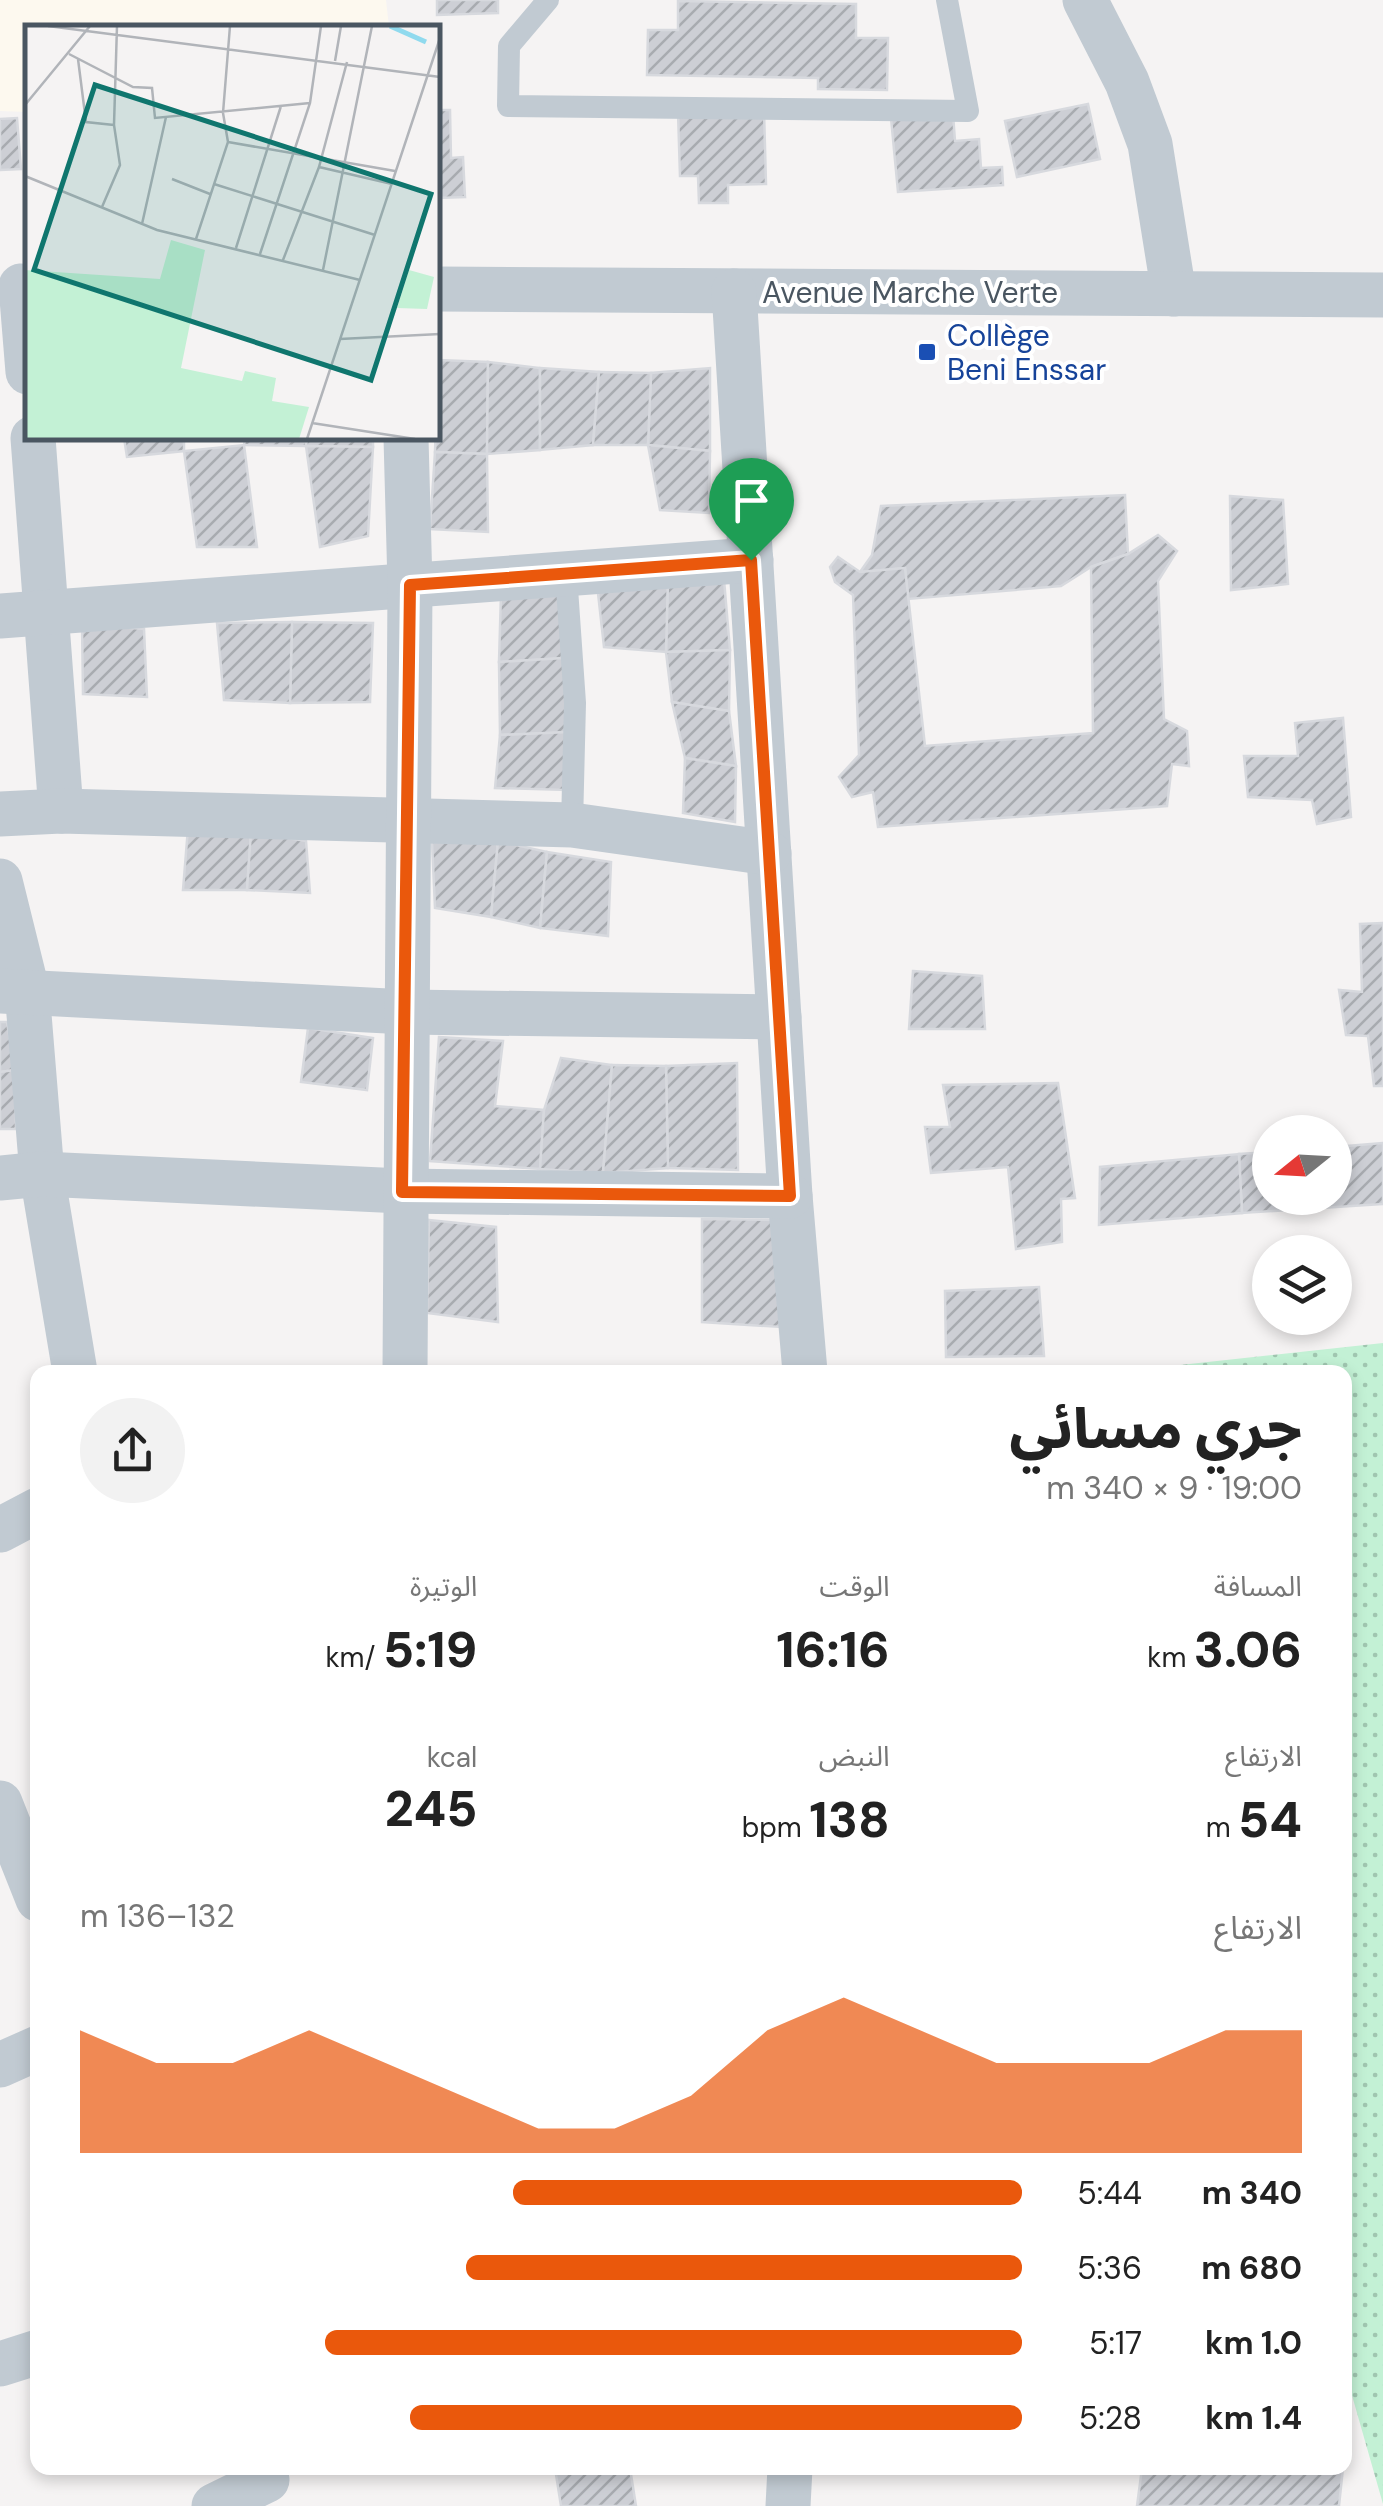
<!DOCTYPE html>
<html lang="ar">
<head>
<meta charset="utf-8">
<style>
	:root { --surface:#fff; --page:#f2f2f2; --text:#222; --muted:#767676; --accent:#ea580c }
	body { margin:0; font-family:"DM Sans","Noto Sans Arabic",sans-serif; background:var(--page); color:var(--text); direction:rtl; height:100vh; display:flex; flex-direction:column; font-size:38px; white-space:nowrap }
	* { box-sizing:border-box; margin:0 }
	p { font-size:32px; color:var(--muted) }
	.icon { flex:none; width:55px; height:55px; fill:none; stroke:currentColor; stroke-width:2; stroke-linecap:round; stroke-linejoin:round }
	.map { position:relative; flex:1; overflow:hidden; direction:ltr }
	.side { position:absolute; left:30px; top:1365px; width:1322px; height:1110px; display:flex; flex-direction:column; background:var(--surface); border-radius:20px; box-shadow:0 5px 15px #0003; direction:rtl }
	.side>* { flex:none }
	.needle { width:65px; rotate:252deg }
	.fabs { position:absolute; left:1252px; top:1115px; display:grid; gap:20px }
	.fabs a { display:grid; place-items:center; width:100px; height:100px; border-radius:50%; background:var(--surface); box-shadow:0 5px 15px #0003; font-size:50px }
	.pin { position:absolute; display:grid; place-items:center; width:85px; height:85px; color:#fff; margin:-102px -42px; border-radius:50% 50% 50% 0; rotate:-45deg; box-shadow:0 0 10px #0007 }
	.pin .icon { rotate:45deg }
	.round { display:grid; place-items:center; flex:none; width:105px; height:105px; border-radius:52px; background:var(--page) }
	.head { display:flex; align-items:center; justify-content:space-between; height:170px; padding:0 50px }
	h1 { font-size:55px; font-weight:800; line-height:75px }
	.figures { display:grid; grid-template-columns:repeat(3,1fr); gap:15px; height:170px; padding:10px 50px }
	.figures div { display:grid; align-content:center }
	.figures b { font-size:50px; font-weight:800 }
	.figures small { font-size:28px; font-weight:400 }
	.figures p { font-size:28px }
	.chart { height:280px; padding:20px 50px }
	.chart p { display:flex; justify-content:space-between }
	.chart svg { width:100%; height:180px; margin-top:10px; fill:var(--accent); opacity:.7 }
	ul { padding:0 50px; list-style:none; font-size:32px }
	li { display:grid; grid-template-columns:160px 120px 1fr; align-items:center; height:75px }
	li i { height:25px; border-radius:12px; background:var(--accent) }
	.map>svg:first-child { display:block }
	.commercial { fill:#fdf9ef }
	.grass { fill:url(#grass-dots) }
	.building { fill:url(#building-hatch); stroke:#d7d9de; stroke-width:2.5 }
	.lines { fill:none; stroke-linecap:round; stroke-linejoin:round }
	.lane { stroke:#c1cad2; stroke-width:22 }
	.street { stroke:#c1cad2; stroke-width:45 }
	.route-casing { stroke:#fff; stroke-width:20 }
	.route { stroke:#ea580c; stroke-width:12 }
	.transit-dot { fill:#1a4fb4; stroke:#fff; stroke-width:4 }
	.labels { text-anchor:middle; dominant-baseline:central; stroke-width:8; stroke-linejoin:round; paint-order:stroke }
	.street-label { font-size:30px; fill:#4a5661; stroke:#fff }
	.transit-label { font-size:30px; fill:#164399; stroke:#fff; text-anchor:start }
	.inset-river { fill:none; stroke:#90daee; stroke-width:5 }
	.inset-road { fill:none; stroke:#b1b4b9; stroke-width:2.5 }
	.view { fill:#0f766e; fill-opacity:0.15; stroke:#0f766e; stroke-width:5 }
	.inset-edge { fill:none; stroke:#4a5661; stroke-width:5 }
</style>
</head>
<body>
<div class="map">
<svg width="1383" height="2506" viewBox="0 0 1383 2506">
	<defs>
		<pattern id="grass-dots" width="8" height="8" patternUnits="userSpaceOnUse" patternTransform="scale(2.5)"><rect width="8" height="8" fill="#c3f1d5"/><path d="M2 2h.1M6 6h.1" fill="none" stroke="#a0c6b0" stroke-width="1.8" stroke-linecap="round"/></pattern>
		<pattern id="building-hatch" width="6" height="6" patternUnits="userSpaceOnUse" patternTransform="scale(2.5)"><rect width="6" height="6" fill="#cdcfd5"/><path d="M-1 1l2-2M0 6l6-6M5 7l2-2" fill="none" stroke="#a8abb0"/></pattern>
	</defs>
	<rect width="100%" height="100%" fill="#f5f3f3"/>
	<polygon class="commercial" points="0,0 386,0 389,27 28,28 27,112 0,111"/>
	<polygon class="grass" points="1383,1343 1383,2504 1345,2371 1345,1372 1116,1372"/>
	<g class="building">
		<polygon points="437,0 498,0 498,13 437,15"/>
		<polygon points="678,1 856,4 856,38 888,38 887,90 818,89 818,78 647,75 648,30 678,30"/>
		<polygon points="1088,104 1100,159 1017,177 1005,121"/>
		<polygon points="438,110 450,110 451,158 463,157 465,197 438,198"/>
		<polygon points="764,110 766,184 728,185 728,203 699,203 698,176 680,176 678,112"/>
		<polygon points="953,114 955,141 979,139 981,168 1002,167 1003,185 898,192 891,118"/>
		<polygon points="17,118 21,169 0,170 0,119"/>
		<polygon points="438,360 488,362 487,454 435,452"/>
		<polygon points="488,362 540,368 540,450 487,454"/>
		<polygon points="540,368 599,372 593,445 540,450"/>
		<polygon points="710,368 710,451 648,445 651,373"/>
		<polygon points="599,372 651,373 648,445 593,445"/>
		<polygon points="124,438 184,438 184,451 127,457"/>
		<polygon points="245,438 307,438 306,446 244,445"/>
		<polygon points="307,438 373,438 373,447 306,446"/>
		<polygon points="244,445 257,547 197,547 184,451"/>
		<polygon points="648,445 710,451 709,513 660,510"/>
		<polygon points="306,446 373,447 368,536 320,547"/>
		<polygon points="435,452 487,454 488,532 430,529"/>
		<polygon points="1125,495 1128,554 1091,567 1061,586 908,599 905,568 860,572 872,555 881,506"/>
		<polygon points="1230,496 1283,500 1288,584 1231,590"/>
		<polygon points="1158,535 1177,551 1158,581 1164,719 1187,731 1189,766 1172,764 1167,806 878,827 873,792 852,797 839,777 859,755 853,595 835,582 830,567 838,557 860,572 905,568 925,746 1093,733 1091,567 1128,554"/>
		<polygon points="723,568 730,650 666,652 668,575"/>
		<polygon points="668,575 666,652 604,647 597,584"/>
		<polygon points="558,592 564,658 499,662 501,593"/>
		<polygon points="292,622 373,623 370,702 290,703"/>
		<polygon points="292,622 290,703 224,700 217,623"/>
		<polygon points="82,624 144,629 147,697 83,694"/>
		<polygon points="730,650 729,711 672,702 666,652"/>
		<polygon points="564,658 569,732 500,735 499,662"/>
		<polygon points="672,702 729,711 736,766 685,758"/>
		<polygon points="1343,718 1351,817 1317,824 1312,800 1248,797 1244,756 1298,756 1295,723"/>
		<polygon points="569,732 567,790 495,788 500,735"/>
		<polygon points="685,758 736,766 735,822 683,813"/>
		<polygon points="188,828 251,832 247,890 183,890"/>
		<polygon points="251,832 306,841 310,893 247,890"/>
		<polygon points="498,841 491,917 435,908 432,842"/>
		<polygon points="498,841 547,852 540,928 491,917"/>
		<polygon points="547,852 611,862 608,936 540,928"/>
		<polygon points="1383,923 1383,1086 1374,1086 1368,1036 1346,1035 1339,990 1362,992 1360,924"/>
		<polygon points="913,971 982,976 985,1029 909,1029"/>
		<polygon points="0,1022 7,1022 15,1070 0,1072"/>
		<polygon points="308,1028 373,1038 367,1090 301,1082"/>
		<polygon points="439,1037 503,1041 495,1106 544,1110 540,1169 430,1161"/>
		<polygon points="561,1058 612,1065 603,1173 540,1169 544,1110"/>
		<polygon points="737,1063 738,1170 668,1168 666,1066"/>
		<polygon points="612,1065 666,1066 668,1168 603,1173"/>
		<polygon points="15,1070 16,1129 0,1129 0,1072"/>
		<polygon points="1058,1083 1075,1198 1061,1199 1062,1242 1016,1249 1008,1167 931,1173 925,1127 950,1127 943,1085"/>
		<polygon points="1383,1143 1383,1204 1242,1213 1239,1154 1270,1152 1270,1198 1335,1198 1335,1147"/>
		<polygon points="1239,1154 1242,1213 1099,1225 1100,1167"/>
		<polygon points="702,1219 777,1220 781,1327 702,1322"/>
		<polygon points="429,1220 496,1227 498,1322 427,1313"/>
		<polygon points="1039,1287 1044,1356 946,1357 945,1291"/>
		<polygon points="555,2468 630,2468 636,2506 561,2506"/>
		<polygon points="1142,2468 1343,2468 1339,2506 1137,2506"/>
	</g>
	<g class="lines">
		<g class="lane">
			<polyline points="548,0 509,46 508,106 968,111 947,0"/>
			<polyline points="566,574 575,703 572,825"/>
		</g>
		<g class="street">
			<polyline points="1085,0 1127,82 1150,144 1174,294"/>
			<polyline points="21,286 28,372"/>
			<polyline points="438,289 1383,295"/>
			<polyline points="734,291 790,1196 805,1372"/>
			<polyline points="33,438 61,811"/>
			<polyline points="0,616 751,560"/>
			<polyline points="0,814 61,811 572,825 769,853"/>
			<polyline points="0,881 27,990 42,1174 75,1372"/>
			<polyline points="0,991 407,1012 779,1017"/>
			<polyline points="0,1178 42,1174 402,1191 790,1196"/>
			<polyline points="405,1372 410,585 406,438"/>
			<polyline points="0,1530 38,1510"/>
			<polyline points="0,1803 38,1899"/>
			<polyline points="0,2065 38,2048"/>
			<polyline points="0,2364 38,2352"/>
			<polyline points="214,2506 267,2480 265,2468"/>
			<polyline points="788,2506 790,2468"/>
		</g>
	</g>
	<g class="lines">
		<g class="route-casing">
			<polygon id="route" points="751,560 790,1196 402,1192 410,585"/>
		</g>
		<use href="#route" class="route"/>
	</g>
	<rect class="transit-dot" x="917" y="342" width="20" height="20" rx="5"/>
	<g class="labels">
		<g class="street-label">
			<text x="910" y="292">Avenue Marche Verte</text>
		</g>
		<g class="transit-label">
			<text x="947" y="335">Collège<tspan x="947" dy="34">Beni Enssar</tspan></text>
		</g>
	</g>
	<g transform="translate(25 25)">
		<rect width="415" height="415" fill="#f5f3f3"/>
		<path d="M 146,215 L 180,225 L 156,343 L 217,356 L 220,346 L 251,353 L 247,376 L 284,382 L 274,414 L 0,414 L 0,245 L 135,254 ZM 384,245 L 409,252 L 402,284 L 372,283 Z" fill="#c3f1d5"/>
		<path class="inset-river" d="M 365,1 L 401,17"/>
		<path class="inset-road" d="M 23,1 L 415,52M 44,29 L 108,62 L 127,63 L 130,93 L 285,78M 53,34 L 61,97 L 89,100M 310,36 L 316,1M 0,80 L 65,1M 203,117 L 370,146M 294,142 L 367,159M 0,151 L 132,205 L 335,255M 147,154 L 185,169M 189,159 L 350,210M 77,182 L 95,140 L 89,100 L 92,1M 117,199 L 141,92M 171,214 L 203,117 L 198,88 L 205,1M 211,223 L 256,81M 235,229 L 285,78 L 296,1M 258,235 L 294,142 L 322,37M 298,245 L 347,1M 315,314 L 415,309M 287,398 L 390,414M 282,414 L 415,13"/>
		<path class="view" d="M 70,60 L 406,169 L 346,355 L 9,245 Z"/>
		<rect width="415" height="415" class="inset-edge"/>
	</g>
</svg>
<div class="fabs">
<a><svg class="needle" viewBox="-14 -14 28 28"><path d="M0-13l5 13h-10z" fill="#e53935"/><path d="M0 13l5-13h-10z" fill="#767676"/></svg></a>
<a><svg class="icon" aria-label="layers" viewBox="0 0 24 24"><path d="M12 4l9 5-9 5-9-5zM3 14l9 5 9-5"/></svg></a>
</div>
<div class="pin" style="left:751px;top:560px;background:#1e9e55"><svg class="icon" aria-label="arrive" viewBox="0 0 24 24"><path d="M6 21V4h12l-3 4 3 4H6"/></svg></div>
<section class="side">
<div class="head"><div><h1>جري مسائي</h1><p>19:00 · 9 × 340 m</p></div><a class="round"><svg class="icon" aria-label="share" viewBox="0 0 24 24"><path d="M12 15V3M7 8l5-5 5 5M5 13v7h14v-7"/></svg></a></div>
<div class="figures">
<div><p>المسافة</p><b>3.06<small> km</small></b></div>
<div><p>الوقت</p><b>16:16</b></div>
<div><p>الوتيرة</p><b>5:19<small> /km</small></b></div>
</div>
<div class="figures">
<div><p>الارتفاع</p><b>54<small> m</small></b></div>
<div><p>النبض</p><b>138<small> bpm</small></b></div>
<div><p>kcal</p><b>245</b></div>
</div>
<div class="chart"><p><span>الارتفاع</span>132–136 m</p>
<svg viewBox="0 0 160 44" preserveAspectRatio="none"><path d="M0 44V14L10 22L20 22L30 14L40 22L50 30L60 38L70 38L80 30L90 14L100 6L110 14L120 22L130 22L140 22L150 14L160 14V44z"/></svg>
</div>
<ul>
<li><b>340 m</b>5:44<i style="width:54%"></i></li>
<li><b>680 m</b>5:36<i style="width:59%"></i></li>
<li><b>1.0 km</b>5:17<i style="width:74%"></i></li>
<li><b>1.4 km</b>5:28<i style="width:65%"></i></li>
</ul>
</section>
</div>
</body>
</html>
